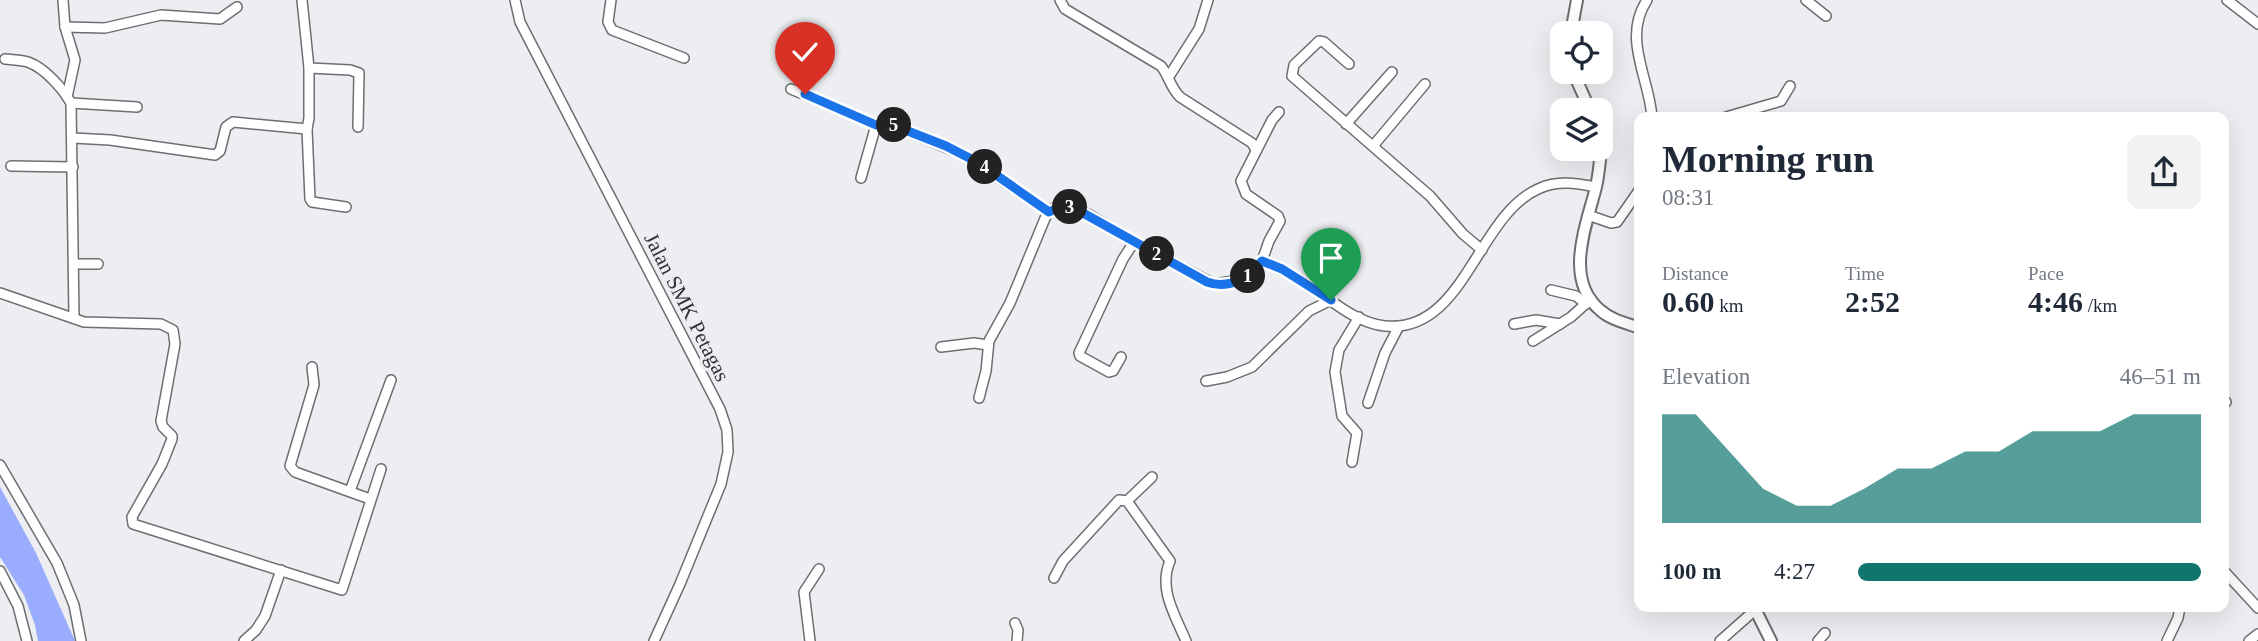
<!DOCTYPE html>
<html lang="en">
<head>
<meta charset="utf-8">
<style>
	:root { --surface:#fff; --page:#f2f2f3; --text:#1f2937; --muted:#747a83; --accent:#0f766e }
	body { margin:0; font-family:Georgia,serif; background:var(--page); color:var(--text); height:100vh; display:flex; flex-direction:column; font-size:26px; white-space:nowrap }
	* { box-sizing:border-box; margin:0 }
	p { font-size:23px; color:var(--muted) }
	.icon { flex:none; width:38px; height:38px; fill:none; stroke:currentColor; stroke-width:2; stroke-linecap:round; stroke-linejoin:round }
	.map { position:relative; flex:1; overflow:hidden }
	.side { position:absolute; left:1634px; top:112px; width:595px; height:500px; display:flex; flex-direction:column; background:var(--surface); border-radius:14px; box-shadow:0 7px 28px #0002 }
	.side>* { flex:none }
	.buttons { position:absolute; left:1550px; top:21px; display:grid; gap:14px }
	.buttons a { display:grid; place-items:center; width:63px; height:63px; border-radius:14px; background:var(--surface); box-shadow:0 7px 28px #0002; font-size:35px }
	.pin { position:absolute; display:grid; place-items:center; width:60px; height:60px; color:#fff; margin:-72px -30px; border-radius:50% 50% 50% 0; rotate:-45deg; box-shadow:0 0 7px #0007 }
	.pin .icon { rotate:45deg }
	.km { position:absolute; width:35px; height:35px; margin:-18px; border-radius:50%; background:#222; color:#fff; font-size:19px; line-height:35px; text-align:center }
	.round { display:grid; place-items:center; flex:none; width:74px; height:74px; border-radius:14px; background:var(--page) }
	.head { display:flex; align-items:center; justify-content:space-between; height:119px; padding:0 28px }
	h1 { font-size:38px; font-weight:600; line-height:52px }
	.figures { display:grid; grid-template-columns:repeat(3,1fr); gap:10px; height:119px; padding:7px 28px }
	.figures div { display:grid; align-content:center }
	.figures b { font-size:30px; font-weight:600 }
	.figures small { font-size:19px; font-weight:400 }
	.figures p { font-size:19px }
	.chart { height:196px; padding:14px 28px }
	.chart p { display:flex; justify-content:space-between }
	.chart svg { width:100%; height:126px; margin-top:7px; fill:var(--accent); opacity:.7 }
	ul { padding:0 28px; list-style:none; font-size:23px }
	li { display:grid; grid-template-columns:112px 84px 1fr; align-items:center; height:52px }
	li i { height:18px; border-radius:9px; background:var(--accent) }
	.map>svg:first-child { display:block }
	.water { fill:#99acfe }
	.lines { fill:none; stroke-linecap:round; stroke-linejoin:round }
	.minor-casing { stroke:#6d6e71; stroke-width:12 }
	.major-casing { stroke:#6d6e71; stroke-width:14 }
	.minor { stroke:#fff; stroke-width:9 }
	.major { stroke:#fff; stroke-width:10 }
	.route-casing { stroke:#fff; stroke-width:14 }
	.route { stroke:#1a73e8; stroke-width:9 }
	.labels { text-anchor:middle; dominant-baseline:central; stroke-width:7; stroke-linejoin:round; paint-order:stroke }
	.street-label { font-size:21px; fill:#323234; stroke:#edeef1 }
</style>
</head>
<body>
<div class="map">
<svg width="2258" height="641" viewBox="0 0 2258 641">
	<rect width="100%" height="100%" fill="#edeef1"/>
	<polygon class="water" points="0,487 36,553 75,641 38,641 35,625 24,595 0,557"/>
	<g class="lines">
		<g class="minor-casing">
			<g id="minor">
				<polyline points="63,0 65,27 75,60 67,97"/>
				<polyline points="302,0 309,68 309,118 307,129 310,199 312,202 346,207"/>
				<polyline points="515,0 520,22 720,409 727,430 728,452 721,484 680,584 654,641"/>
				<polyline points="611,0 608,22 612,30 684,58"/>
				<path d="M 1060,0 L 1065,9 L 1161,66 C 1169,76 1170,87 1180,97 L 1252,143 L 1256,150"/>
				<path d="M 1647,0 C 1622,38 1649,77 1652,117"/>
				<polyline points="1806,0 1826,16"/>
				<polyline points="2227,0 2258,24"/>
				<polyline points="65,27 105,28 161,15 220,19 237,7"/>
				<path d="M 5,59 C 13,60 21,60 28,62 C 45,68 63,89 71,103 L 74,318"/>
				<polyline points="1349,64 1324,42 1319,41 1294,65 1292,76 1430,196 1463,234 1482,250"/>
				<polyline points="309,68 350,70 359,73 358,127"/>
				<polyline points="1168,78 1199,29 1208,0"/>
				<polyline points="791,89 876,125 890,124 966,156 1049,212"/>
				<polyline points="71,103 137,107"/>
				<polyline points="1726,117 1781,101 1790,86"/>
				<polyline points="1346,124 1392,72"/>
				<polyline points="73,138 110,140 215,155 220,151 226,127 233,122 307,129"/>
				<polyline points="1373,146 1425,84"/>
				<polyline points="11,166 73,167"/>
				<polyline points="861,178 876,125"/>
				<polyline points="1588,215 1611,223 1617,222 1640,189"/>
				<path d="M 1262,261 C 1276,267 1288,272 1301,280 C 1327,296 1354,323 1385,326 C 1464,334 1477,216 1538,189 C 1558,180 1576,183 1596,187"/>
				<polyline points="74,264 98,264"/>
				<polyline points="1551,290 1576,296 1586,304"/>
				<polyline points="0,293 84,322 161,324 173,330 175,344 161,421 163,427 172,436 172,439 162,464 132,517 133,524 342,590 381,469"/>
				<polyline points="1514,324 1536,320 1560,324"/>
				<polyline points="1533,341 1571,317 1591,299"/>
				<polyline points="941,347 974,343 988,345"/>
				<polyline points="1121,357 1113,371 1109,372 1080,356 1079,353 1123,259 1134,242"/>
				<polyline points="312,367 314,385 290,466 295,472 370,499"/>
				<polyline points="1206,381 1227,377 1252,367 1309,311 1331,300"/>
				<polyline points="979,398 986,371 989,341 1010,303 1046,216 1054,208 1074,208 1090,215 1134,242 1214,284 1240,280 1257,268 1262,261 1269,241 1280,221 1278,216 1246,194 1241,181 1272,120 1279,112"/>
				<polyline points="1368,403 1385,353 1399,326"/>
				<polyline points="2224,403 2226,402"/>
				<polyline points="1352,462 1357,433 1342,416 1335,372 1339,350 1359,317"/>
				<polyline points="0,465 57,563 74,605 81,641"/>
				<polyline points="350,491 391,380"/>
				<polyline points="1127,501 1152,477"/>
				<polyline points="0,571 18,606 27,641"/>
				<polyline points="2224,571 2258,608"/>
				<path d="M 1054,578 L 1063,561 L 1119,500 L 1127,501 L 1170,561 C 1158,589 1175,615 1186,641"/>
				<polyline points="1015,623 1018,630 1017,641"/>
				<polyline points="244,641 256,630 265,616 281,570"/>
				<polyline points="810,641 804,592 819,569"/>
				<polyline points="1720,641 1755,610"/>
				<polyline points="1818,641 1825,633"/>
				<polyline points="2167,641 2178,618 2180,607"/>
				<polyline points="2249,641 2258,634"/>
			</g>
		</g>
		<g class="major-casing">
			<g id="major">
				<polyline points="1571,33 1577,0"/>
				<polyline points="1573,72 1590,110"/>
				<path d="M 1601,149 C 1600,161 1599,174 1596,187 C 1587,224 1563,279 1600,310 C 1611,320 1626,323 1640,328"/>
				<polyline points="1754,607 1771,641"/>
			</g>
		</g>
		<use href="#minor" class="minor"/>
		<use href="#major" class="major"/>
	</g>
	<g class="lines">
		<g class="route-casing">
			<path id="route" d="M 805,94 L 876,125 L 890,124 L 946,146 L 979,163 L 1049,212 L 1060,207 L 1074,208 L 1207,282 C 1229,290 1249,278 1262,261 L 1282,269 L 1331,300"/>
		</g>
		<use href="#route" class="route"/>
	</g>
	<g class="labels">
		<g class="street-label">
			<text transform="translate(687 307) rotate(63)">Jalan SMK Petagas</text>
		</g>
	</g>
</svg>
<div class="buttons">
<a><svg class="icon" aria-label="locate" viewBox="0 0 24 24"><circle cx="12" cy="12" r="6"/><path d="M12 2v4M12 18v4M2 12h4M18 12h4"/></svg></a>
<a><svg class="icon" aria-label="layers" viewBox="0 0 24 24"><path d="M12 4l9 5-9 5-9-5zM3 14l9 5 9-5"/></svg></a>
</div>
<div class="pin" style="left:1331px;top:300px;background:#1e9e55"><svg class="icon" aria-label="arrive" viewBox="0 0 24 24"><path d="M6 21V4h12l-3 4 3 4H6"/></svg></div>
<div class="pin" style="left:805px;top:94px;background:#d93025"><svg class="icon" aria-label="check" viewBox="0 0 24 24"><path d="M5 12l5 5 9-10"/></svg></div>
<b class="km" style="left:1248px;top:276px">1</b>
<b class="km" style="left:1157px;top:254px">2</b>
<b class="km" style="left:1070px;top:207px">3</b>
<b class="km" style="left:985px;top:167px">4</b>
<b class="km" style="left:894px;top:125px">5</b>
<section class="side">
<div class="head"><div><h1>Morning run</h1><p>08:31</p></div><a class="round"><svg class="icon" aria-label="share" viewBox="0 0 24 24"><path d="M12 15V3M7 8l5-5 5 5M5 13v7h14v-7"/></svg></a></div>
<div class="figures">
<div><p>Distance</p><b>0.60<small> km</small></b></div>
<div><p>Time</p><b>2:52</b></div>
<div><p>Pace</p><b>4:46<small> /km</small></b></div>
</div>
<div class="chart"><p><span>Elevation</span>46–51 m</p>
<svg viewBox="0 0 160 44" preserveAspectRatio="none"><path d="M0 44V6L10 6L20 19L30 32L40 38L50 38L60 32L70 25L80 25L90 19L100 19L110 12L120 12L130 12L140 6L150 6L160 6V44z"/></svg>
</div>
<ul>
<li><b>100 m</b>4:27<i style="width:100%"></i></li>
</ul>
</section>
</div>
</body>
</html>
